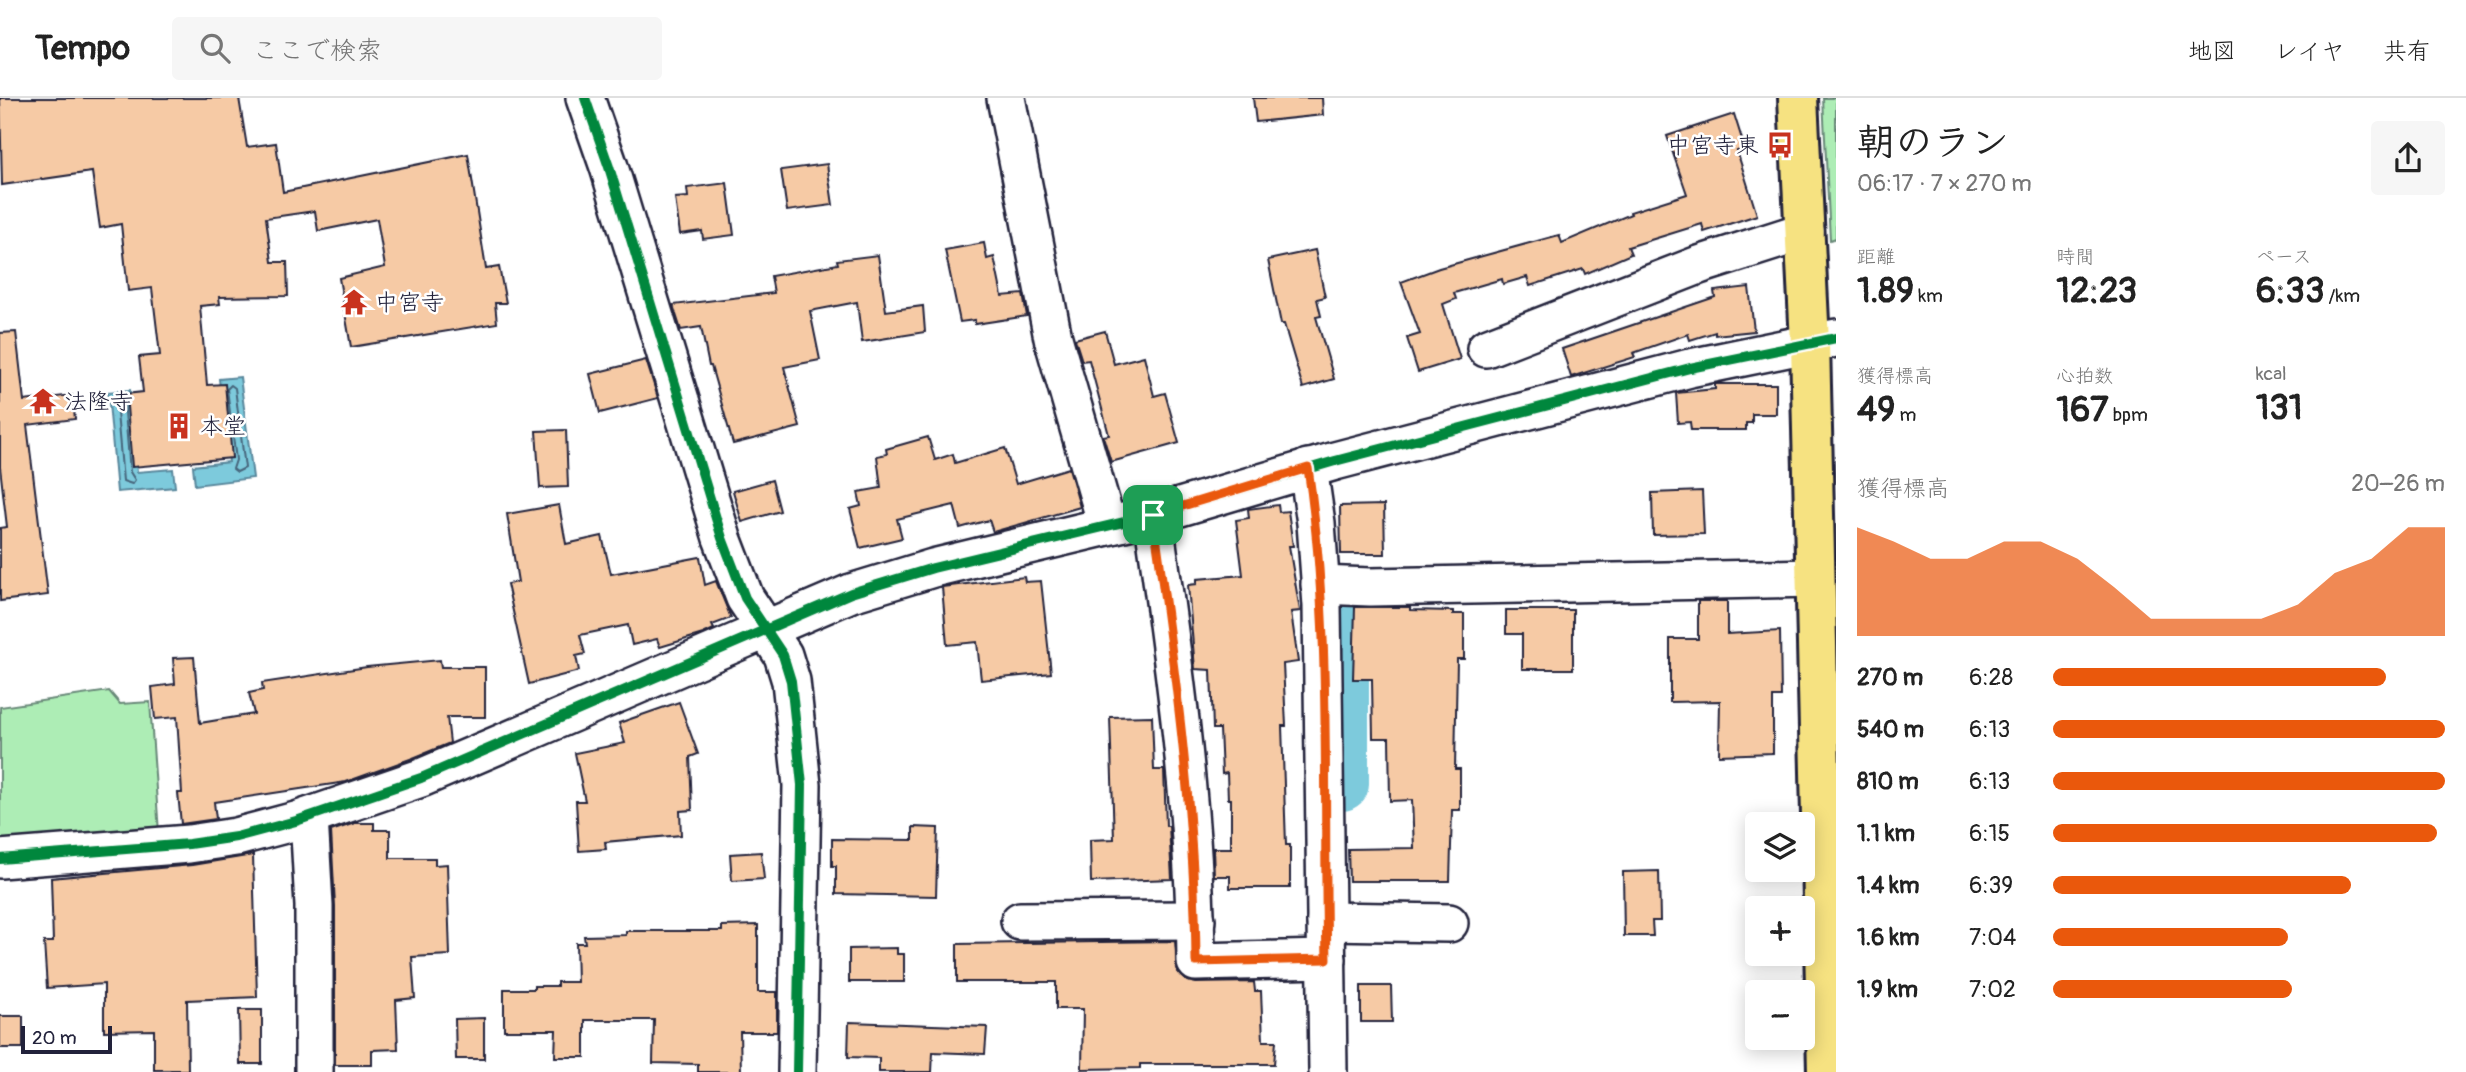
<!DOCTYPE html>
<html lang="ja">
<head>
<meta charset="utf-8">
<style>
	:root { --surface:#fff; --page:#f6f6f6; --text:#222; --muted:#767676; --line:#e0e0e0; --accent:#ea580c }
	body { margin:0; font-family:Pangolin,"Klee One",sans-serif; background:var(--page); color:var(--text); height:100vh; display:flex; flex-direction:column; font-size:26px; white-space:nowrap }
	* { box-sizing:border-box; margin:0 }
	p { font-size:23px; color:var(--muted) }
	.icon { flex:none; width:38px; height:38px; fill:none; stroke:currentColor; stroke-width:2; stroke-linecap:round; stroke-linejoin:round }
	.map { position:relative; flex:1; overflow:hidden }
	.side { display:flex; flex-direction:column; background:var(--surface); width:630px }
	.side>* { flex:none }
	.buttons { position:absolute; left:1745px; top:714px; display:grid; gap:14px }
	.buttons a { display:grid; place-items:center; width:70px; height:70px; border-radius:7px; background:var(--surface); box-shadow:0 4px 18px #0003; font-size:35px }
	.scale { position:absolute; left:21px; bottom:18px; width:91px; box-sizing:border-box; padding-left:7px; border:4px solid #22223b; border-top:0; font-size:19px; line-height:24px; white-space:nowrap; color:#22223b; -webkit-text-stroke:5px #fff; paint-order:stroke }
	.pin { position:absolute; display:grid; place-items:center; width:60px; height:60px; color:#fff; margin:-30px; border-radius:14px; box-shadow:0 4px 10px #0006 }
	.round { display:grid; place-items:center; flex:none; width:74px; height:74px; border-radius:7px; background:var(--page) }
	.headline { display:flex; align-items:center; justify-content:space-between; height:119px; padding:0 21px }
	h1 { font-size:38px; font-weight:700; line-height:52px }
	.metrics { display:grid; grid-template-columns:repeat(3,1fr); gap:10px; height:119px; padding:7px 21px }
	.metrics div { display:grid; align-content:center }
	.metrics b { font-size:35px; font-weight:700 }
	.metrics small { font-size:19px; font-weight:400 }
	.metrics p { font-size:19px }
	.chart { height:196px; padding:14px 21px }
	.chart p { display:flex; justify-content:space-between }
	.chart svg { width:100%; height:126px; margin-top:7px; fill:var(--accent); opacity:.7 }
	ul { padding:0 21px; list-style:none; font-size:23px }
	li { display:grid; grid-template-columns:112px 84px 1fr; align-items:center; height:52px }
	li i { height:18px; border-radius:9px; background:var(--accent) }
	header { display:flex; align-items:center; gap:42px; box-sizing:border-box; height:98px; padding:0 35px; background:var(--surface); border-bottom:2px solid var(--line) }
	header strong { font-size:33px }
	nav { display:flex; gap:38px; margin-inline-start:auto; font-size:24px }
	.search { width:490px; height:63px; background:var(--page); display:flex; align-items:center; gap:18px; box-sizing:border-box; padding:0 24px; border-radius:7px; color:var(--muted); font-size:26px }
	main { display:flex; flex:1; min-height:0 }
	.map>svg:first-child { display:block }
	.green { fill:#adedb5; stroke:#688878; stroke-width:2 }
	.water { fill:#7dcadc; stroke:#59879c; stroke-width:2 }
	.lines { fill:none; stroke-linecap:round; stroke-linejoin:round }
	.shore { stroke:#46657b; stroke-width:2 }
	.river { stroke:#7dcadc; stroke-width:54 }
	.building { fill:#f6caa5; stroke:#22223b; stroke-width:2 }
	.street-casing { stroke:#22223b; stroke-width:42 }
	.primary-casing { stroke:#22223b; stroke-width:44 }
	.street { stroke:#fff; stroke-width:37 }
	.primary { stroke:#f6e281; stroke-width:38 }
	.cycleway-casing { stroke:#fff; stroke-width:15 }
	.cycleway { stroke:#00873e; stroke-width:10 }
	.route-casing { stroke:#fff; stroke-width:14 }
	.route { stroke:#ea580c; stroke-width:9 }
	.labels { text-anchor:middle; dominant-baseline:central; stroke-width:5; stroke-linejoin:round; paint-order:stroke }
	.poi-label { font-size:23px; fill:#22223b; stroke:#fff; text-anchor:start }
</style>
</head>
<body>
<header>
<strong>Tempo</strong>
<div class="search"><svg class="icon" aria-label="search" viewBox="0 0 24 24"><circle cx="10" cy="10" r="6"/><path d="M15 15l6 6"/></svg>ここで検索</div>
<nav><a>地図</a><a>レイヤ</a><a>共有</a></nav>
</header>
<main>
<div class="map">
<svg width="1836" height="974" viewBox="0 0 1836 974">
	<rect width="100%" height="100%" fill="#fff"/>
	<filter id="ink" filterUnits="userSpaceOnUse"><feTurbulence type="fractalNoise" baseFrequency=".0143" numOctaves="2"/><feDisplacementMap in="SourceGraphic" scale="14" xChannelSelector="R" yChannelSelector="G"/><feConvolveMatrix kernelMatrix="1 2 1 2 8 2 1 2 1" color-interpolation-filters="sRGB"/></filter>
	<g filter="url(#ink)">
		<g class="green">
			<polygon points="1823,0 1836,0 1836,140 1830,142"/>
			<polygon points="109,593 120,606 150,604 159,735 0,749 0,609"/>
		</g>
		<g class="water">
			<polygon points="240,279 253,380 195,387 193,368 229,364 219,281"/>
			<polygon points="130,292 137,374 173,371 175,389 117,394 108,294"/>
		</g>
		<g class="lines">
			<g class="shore">
				<polygon points="231,287 235,290 245,370 237,374 233,371 236,362 227,291"/>
				<polygon points="119,300 124,302 130,374 135,382 132,386 123,383 116,303"/>
			</g>
			<polyline class="river" points="1342,505 1342,686"/>
		</g>
		<g class="building">
			<polygon points="0,0 239,0 247,49 276,45 283,94 468,56 486,171 499,169 506,205 495,205 497,225 351,249 339,180 385,169 377,121 318,133 315,113 266,120 272,164 287,164 288,198 219,199 220,206 200,208 207,287 225,286 232,360 132,369 126,296 143,294 139,259 160,257 152,190 128,193 121,126 100,130 92,74 2,87"/>
			<polygon points="1253,0 1322,0 1323,17 1256,24"/>
			<polygon points="1734,16 1745,51 1737,53 1757,117 1704,134 1702,126 1628,149 1631,156 1585,176 1583,171 1530,188 1527,179 1503,186 1502,181 1454,195 1456,201 1443,206 1460,261 1418,274 1407,240 1420,236 1401,184 1439,170 1559,137 1562,145 1631,116 1630,114 1687,96 1667,38"/>
			<polygon points="827,66 833,107 787,113 781,72"/>
			<polygon points="727,85 734,137 703,141 702,133 680,136 675,100 688,99 687,90"/>
			<polygon points="984,145 987,161 994,159 1002,198 1023,196 1027,218 975,226 975,222 960,224 945,152"/>
			<polygon points="1315,152 1325,199 1317,201 1321,218 1316,219 1334,281 1303,290 1284,226 1281,226 1268,162"/>
			<polygon points="878,157 886,213 923,208 925,234 862,244 857,204 810,213 820,262 784,269 800,329 733,346 711,268 709,268 701,229 681,232 673,207 774,195 771,178 838,166 837,162"/>
			<polygon points="1749,189 1754,233 1715,237 1715,234 1690,242 1688,236 1633,255 1635,259 1571,279 1562,251 1715,199 1714,193"/>
			<polygon points="1105,233 1114,266 1144,258 1154,298 1165,295 1179,345 1111,364 1103,338 1109,337 1089,262 1082,263 1075,241"/>
			<polygon points="16,234 24,303 72,297 75,321 27,327 48,497 0,503 0,430 7,429 0,369 0,235"/>
			<polygon points="646,262 658,300 600,315 590,276"/>
			<polygon points="1715,286 1776,286 1776,316 1752,316 1752,325 1746,325 1746,332 1691,332 1690,324 1678,325 1676,295 1715,291"/>
			<polygon points="566,332 568,389 540,390 536,333"/>
			<polygon points="928,339 935,362 953,356 955,365 1005,350 1016,386 1069,370 1080,409 993,434 989,422 960,430 954,407 897,421 902,440 860,450 850,411 861,408 858,394 881,390 877,358 887,356 886,351"/>
			<polygon points="772,382 780,413 742,424 733,393"/>
			<polygon points="1702,393 1704,436 1653,437 1652,395"/>
			<polygon points="559,407 566,446 602,438 611,476 700,459 705,487 716,483 731,520 712,527 714,531 703,536 660,549 657,541 632,547 628,527 580,537 585,556 576,558 579,573 529,586 507,486 518,484 507,416"/>
			<polygon points="1278,407 1279,414 1288,413 1293,448 1289,448 1300,513 1291,514 1298,564 1283,566 1286,628 1282,628 1286,747 1290,747 1290,790 1230,790 1230,778 1214,778 1213,750 1231,750 1231,701 1228,701 1227,675 1222,676 1220,631 1213,631 1211,572 1195,571 1188,487 1197,486 1197,481 1243,477 1236,422 1249,420 1248,411"/>
			<polygon points="1384,407 1385,456 1341,456 1340,408"/>
			<polygon points="1024,479 1025,484 1041,483 1051,575 981,582 977,544 947,547 942,489"/>
			<polygon points="1698,503 1727,503 1727,536 1780,533 1781,599 1773,599 1773,655 1719,657 1720,603 1670,604 1670,541 1698,541"/>
			<polygon points="1355,509 1410,509 1410,512 1453,513 1453,516 1464,516 1464,561 1457,561 1455,671 1460,671 1460,712 1452,712 1450,783 1349,783 1348,751 1414,750 1412,702 1390,703 1389,640 1373,640 1372,581 1353,581"/>
			<polygon points="1506,512 1573,512 1573,571 1522,571 1522,536 1506,536"/>
			<polygon points="194,559 200,625 254,616 249,595 263,592 262,585 367,569 440,562 441,569 485,569 485,619 447,619 450,645 413,660 346,684 214,704 216,721 181,726 178,695 182,695 177,619 155,621 152,589 175,586 173,560"/>
			<polygon points="679,604 698,656 690,659 692,712 680,713 681,737 605,744 606,751 579,753 576,703 585,703 575,655 625,645 619,625"/>
			<polygon points="1152,618 1154,672 1164,672 1166,728 1169,728 1172,781 1091,784 1090,742 1114,741 1110,619"/>
			<polygon points="355,725 374,725 374,732 390,732 390,760 435,760 435,767 447,766 450,857 412,859 415,900 396,902 398,951 372,952 372,967 335,967 335,808 331,733"/>
			<polygon points="913,729 938,730 936,798 836,796 836,768 832,768 832,741 913,742"/>
			<polygon points="761,754 764,781 732,783 730,756"/>
			<polygon points="253,757 257,899 187,902 188,972 154,972 154,932 104,933 104,886 47,890 44,844 53,844 51,780 192,767"/>
			<polygon points="1659,773 1660,823 1652,823 1653,838 1624,838 1623,774"/>
			<polygon points="758,827 758,894 777,894 777,934 740,934 741,974 698,974 698,966 653,965 654,922 585,922 585,959 555,959 556,932 504,932 504,891 534,891 534,888 557,888 557,884 577,884 576,845 585,845 584,838 626,837 626,833 722,833 722,828"/>
			<polygon points="1175,843 1178,874 1187,883 1196,885 1254,884 1255,893 1261,893 1263,943 1276,943 1274,966 1140,966 1140,970 1082,971 1083,911 1056,911 1056,884 957,884 957,846"/>
			<polygon points="897,850 897,856 904,856 904,884 849,884 849,851"/>
			<polygon points="1361,888 1391,888 1392,924 1361,924"/>
			<polygon points="239,912 262,912 262,966 240,966"/>
			<rect x="0" y="918" width="23" height="32"/>
			<polygon points="484,920 484,961 456,961 455,921"/>
			<polygon points="849,924 987,929 985,956 933,954 932,974 879,974 879,960 848,959"/>
		</g>
		<g class="lines">
			<g class="street-casing">
				<g id="street">
					<polyline points="585,0 609,69 722,440 745,500 783,557 791,583 802,687 797,974"/>
					<polyline points="1006,0 1053,240 1107,427"/>
					<polyline points="1486,250 1699,167 1805,133"/>
					<polyline points="1308,370 1316,425 1322,508 1328,974"/>
					<path d="M 1153,417 C 1174,565 1195,715 1196,864 L 1327,861"/>
					<polyline points="1320,487 1370,489 1815,480"/>
					<polyline points="309,719 314,808 314,974"/>
					<polyline points="0,761 189,746 236,739 296,723 421,680 851,495 933,470 1153,417 1335,363 1690,270 1836,240"/>
					<polyline points="1020,823 1196,822"/>
					<polyline points="1326,823 1449,825"/>
				</g>
			</g>
			<g class="primary-casing">
				<polyline id="primary" points="1798,0 1810,245 1827,974"/>
			</g>
			<use href="#street" class="street"/>
			<use href="#primary" class="primary"/>
			<g class="cycleway-casing">
				<g id="cycleway">
					<polyline points="585,0 609,69 722,440 745,500 783,557 791,583 802,687 797,974"/>
					<polyline points="0,761 189,746 236,739 296,723 421,680 851,495 933,470 1153,417 1335,363 1690,270 1836,240"/>
				</g>
			</g>
			<use href="#cycleway" class="cycleway"/>
		</g>
	</g>
	<g class="lines" filter="url(#ink)">
		<g class="route-casing">
			<path id="route" d="M 1308,370 C 1332,532 1323,698 1327,861 L 1196,864 C 1195,715 1174,564 1153,417 Z"/>
		</g>
		<use href="#route" class="route"/>
	</g>
	<defs>
		<g id="bus-bare" transform="scale(2.1)"><path d="M-5-6H5V4H4V6H2V4H-2V6H-4V4H-5ZM-3.5-4V0h7V-4ZM-3.5 1.2v1.5H-2V1.2ZM2 1.2v1.5H3.5V1.2Z" fill="#c8321e" stroke="#fff" stroke-width="2.5" paint-order="stroke"/></g>
		<g id="temple-bare" transform="scale(2.1)"><path d="M0-6L5-2H3V0L6.5 2.5H4V6H1.5V3h-3V6H-4V2.5H-6.5L-3 0V-2H-5Z" fill="#c8321e" stroke="#fff" stroke-width="2.5" paint-order="stroke"/></g>
		<g id="building-bare" transform="scale(2.1)"><path d="M-4-6H4V6H1V3H-1V6H-4ZM-2.5-4.3h1.7v1.8h-1.7ZM.8-4.3h1.7v1.8H.8ZM-2.5-1h1.7V.8h-1.7ZM.8-1h1.7V.8H.8Z" fill="#c8321e" stroke="#fff" stroke-width="2.5" paint-order="stroke"/></g>
	</defs>
	<g fill-rule="evenodd">
		<use href="#bus-bare" x="1780" y="47"/>
		<use href="#temple-bare" x="354" y="204"/>
		<use href="#temple-bare" x="43" y="303"/>
		<use href="#building-bare" x="179" y="328"/>
	</g>
	<g class="labels">
		<g class="poi-label">
			<text x="1759" y="47" text-anchor="end">中宮寺東</text>
			<text x="375" y="204">中宮寺</text>
			<text x="64" y="303">法隆寺</text>
			<text x="200" y="328">本堂</text>
		</g>
	</g>
</svg>
<div class="buttons">
<a><svg class="icon" aria-label="layers" viewBox="0 0 24 24"><path d="M12 4l9 5-9 5-9-5zM3 14l9 5 9-5"/></svg></a>
<a>+</a>
<a>−</a>
</div>
<div class="scale">20 m</div>
<div class="pin" style="left:1153px;top:417px;background:#1e9e55"><svg class="icon" aria-label="arrive" viewBox="0 0 24 24"><path d="M6 21V4h12l-3 4 3 4H6"/></svg></div>
</div>
<section class="side">
<div class="headline"><div><h1>朝のラン</h1><p>06:17 · 7 × 270 m</p></div><a class="round"><svg class="icon" aria-label="share" viewBox="0 0 24 24"><path d="M12 15V3M7 8l5-5 5 5M5 13v7h14v-7"/></svg></a></div>
<div class="metrics">
<div><p>距離</p><b>1.89<small> km</small></b></div>
<div><p>時間</p><b>12:23</b></div>
<div><p>ペース</p><b>6:33<small> /km</small></b></div>
</div>
<div class="metrics">
<div><p>獲得標高</p><b>49<small> m</small></b></div>
<div><p>心拍数</p><b>167<small> bpm</small></b></div>
<div><p>kcal</p><b>131</b></div>
</div>
<div class="chart"><p><span>獲得標高</span>20–26 m</p>
<svg viewBox="0 0 160 44" preserveAspectRatio="none"><path d="M0 44V6L10 11L20 17L30 17L40 11L50 11L60 17L70 27L80 38L90 38L100 38L110 38L120 33L130 22L140 17L150 6L160 6V44z"/></svg>
</div>
<ul>
<li><b>270 m</b>6:28<i style="width:85%"></i></li>
<li><b>540 m</b>6:13<i style="width:100%"></i></li>
<li><b>810 m</b>6:13<i style="width:100%"></i></li>
<li><b>1.1 km</b>6:15<i style="width:98%"></i></li>
<li><b>1.4 km</b>6:39<i style="width:76%"></i></li>
<li><b>1.6 km</b>7:04<i style="width:60%"></i></li>
<li><b>1.9 km</b>7:02<i style="width:61%"></i></li>
</ul>
</section>
</main>
</body>
</html>
